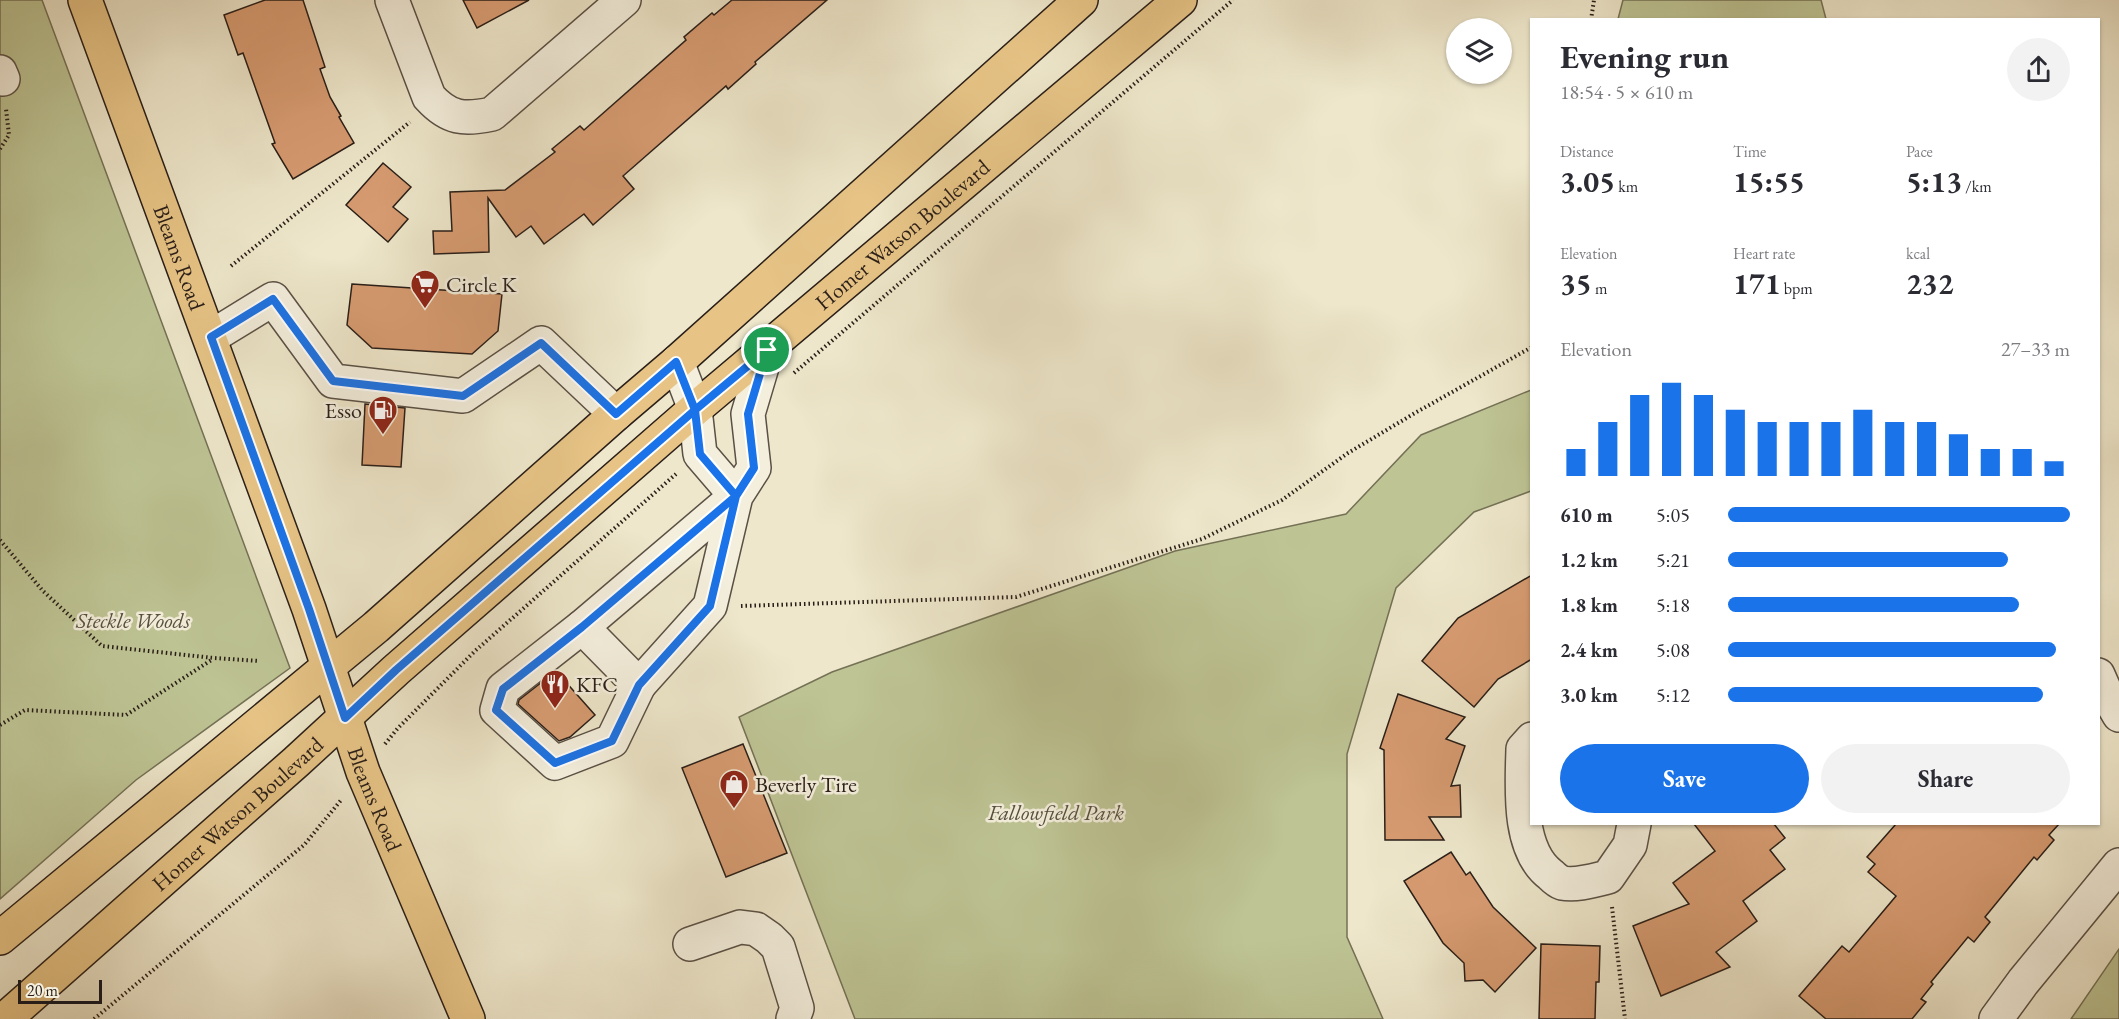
<!DOCTYPE html>
<html lang="en">
<head>
<meta charset="utf-8">
<style>
	:root { --surface:#fff; --page:#f2f2f3; --text:#2b2b33; --muted:#7c7c81; --accent:#1a73e8 }
	body { margin:0; font-family:"EB Garamond",serif; background:var(--page); color:var(--text); height:100vh; display:flex; flex-direction:column; font-size:22px; white-space:nowrap }
	* { box-sizing:border-box; margin:0 }
	p { font-size:20px; color:var(--muted) }
	.icon { flex:none; width:33px; height:33px; fill:none; stroke:currentColor; stroke-width:2; stroke-linecap:round; stroke-linejoin:round }
	.map { position:relative; flex:1; overflow:hidden }
	.sheet { position:absolute; left:1530px; top:18px; width:570px; height:807px; display:flex; flex-direction:column; background:var(--surface); border-radius:0px; box-shadow:0 2px 4px #0004 }
	.sheet>* { flex:none }
	.tools { position:absolute; left:1446px; top:18px; display:grid; gap:12px }
	.tools a { display:grid; place-items:center; width:66px; height:66px; border-radius:50%; background:var(--surface); box-shadow:0 2px 4px #0004; font-size:30px }
	.scale { position:absolute; left:18px; bottom:15px; width:84px; box-sizing:border-box; padding-left:6px; border:3px solid #291e18; border-top:0; font-size:16px; line-height:21px; white-space:nowrap; color:#291e18; -webkit-text-stroke:4px #f4efdd; paint-order:stroke }
	.pin { position:absolute; display:grid; place-items:center; width:51px; height:51px; color:#fff; margin:-26px; border:3px solid #fff; border-radius:50%; box-shadow:0 2px 6px #0007 }
	.round { display:grid; place-items:center; flex:none; width:63px; height:63px; border-radius:32px; background:var(--page) }
	.headline { display:flex; align-items:center; justify-content:space-between; height:102px; padding:0 30px }
	h1 { font-size:33px; font-weight:700; line-height:45px }
	.stats { display:grid; grid-template-columns:repeat(3,1fr); gap:9px; height:102px; padding:6px 30px }
	.stats div { display:grid; align-content:center }
	.stats b { font-size:30px; font-weight:700 }
	.stats small { font-size:16px; font-weight:400 }
	.stats p { font-size:16px }
	.chart { height:168px; padding:12px 30px }
	.chart p { display:flex; justify-content:space-between }
	.chart svg { width:100%; height:108px; margin-top:6px; stroke:var(--accent); stroke-width:6 }
	.primary-button { display:flex; gap:12px; margin-top:auto; padding:12px 30px }
	.primary-button a { flex:1; height:69px; border-radius:36px; background:var(--accent); color:#fff; font-size:24px; font-weight:700; line-height:69px; text-align:center }
	.primary-button a+a { background:var(--page); color:var(--text) }
	ul { padding:0 30px; list-style:none; font-size:20px }
	li { display:grid; grid-template-columns:96px 72px 1fr; align-items:center; height:45px }
	li i { height:15px; border-radius:8px; background:var(--accent) }
	.map>svg:first-child { display:block }
	.green { fill:#bec494; stroke:#747156; stroke-width:1.5 }
	.building { fill:#d79b71; stroke:#291e18; stroke-width:1.5 }
	.lines { fill:none; stroke-linecap:round; stroke-linejoin:round }
	.minor-casing { stroke:#5a5045; stroke-width:36 }
	.major-casing { stroke:#291e18; stroke-width:36 }
	.path { stroke:#291e18; stroke-width:4; stroke-dasharray:1.5 3; stroke-linecap:butt }
	.minor { stroke:#f4efdd; stroke-width:33 }
	.major { stroke:#e7c486; stroke-width:33 }
	.route-casing { stroke:#fff; stroke-width:12 }
	.route { stroke:#1a73e8; stroke-width:8 }
	.labels { text-anchor:middle; dominant-baseline:central; stroke-width:5; stroke-linejoin:round; paint-order:stroke }
	.street-label { font-size:22px; fill:#291e18; stroke:#f4efdd }
	.poi-label { font-size:22px; fill:#291e18; stroke:#f4efdd; text-anchor:start }
	.park-label { font-size:22px; font-style:italic; fill:#56503d; stroke:#f4efdd }
</style>
</head>
<body>
<div class="map">
<svg width="2119" height="1019" viewBox="0 0 2119 1019">
	<rect width="100%" height="100%" fill="#eee7cb"/>
	<filter id="stains"><feTurbulence type="fractalNoise" baseFrequency=".00333" numOctaves="4"/><feColorMatrix values="0 0 0 0 .2 0 0 0 0 .09 0 0 0 0 .02 0 0 0 .5 -.17"/></filter>
	<radialGradient id="worn" r=".72"><stop offset=".6" stop-color="#630" stop-opacity="0"/><stop offset="1" stop-color="#630" stop-opacity=".3"/></radialGradient>
	<g class="green">
		<polygon points="0,0 42,0 290,668 136,780 0,899"/>
		<polygon points="1623,0 1821,0 1826,19 1618,19"/>
		<polygon points="1531,390 1531,491 1474,512 1396,588 1347,754 1347,937 1383,1019 855,1019 739,717 832,672 1175,551 1346,514 1421,435"/>
		<polygon points="2119,949 2119,1019 2071,1019"/>
	</g>
	<g class="building">
		<polygon points="265,0 303,0 325,67 320,69 330,97 341,116 339,117 354,143 293,179 272,144 275,143 243,53 238,55 224,15"/>
		<polygon points="463,0 529,0 477,28"/>
		<polygon points="732,0 827,0 755,62 756,64 728,89 726,86 623,176 634,189 593,225 584,214 544,244 531,226 516,237 488,198 489,252 434,254 433,231 452,231 450,192 505,190 555,152 552,149 580,126 584,130 686,40 684,37 712,13 714,15"/>
		<polygon points="383,163 411,187 393,207 408,219 388,242 346,205"/>
		<polygon points="352,284 502,294 498,331 472,354 372,348 347,325"/>
		<polygon points="365,404 405,408 401,467 362,465"/>
		<polygon points="1532,575 1532,659 1498,679 1474,707 1422,661 1458,618"/>
		<polygon points="556,671 595,715 570,737 559,741 518,704 519,700"/>
		<polygon points="1398,694 1465,717 1446,739 1465,746 1451,786 1460,785 1461,817 1429,817 1444,840 1385,840 1384,750 1380,748"/>
		<polygon points="743,744 787,853 726,877 682,768"/>
		<polygon points="1694,824 1774,824 1785,838 1770,850 1785,869 1743,901 1757,921 1716,952 1730,967 1661,996 1633,926 1689,904 1673,883 1715,851"/>
		<polygon points="1896,824 2059,824 2049,835 2054,840 2037,860 2034,857 1985,917 1990,922 1974,942 1968,937 1931,982 1933,984 1921,999 1926,1002 1912,1019 1826,1019 1799,996 1842,946 1849,952 1896,896 1868,872 1875,864 1867,857"/>
		<polygon points="1451,852 1466,875 1470,872 1493,907 1536,948 1495,992 1483,980 1465,981 1464,963 1443,943 1404,881"/>
		<polygon points="1541,944 1600,946 1599,982 1596,982 1595,1019 1539,1019"/>
	</g>
	<g class="lines">
		<g class="minor-casing">
			<g id="minor">
				<path d="M 392,0 L 429,97 C 449,119 464,120 492,114 L 624,0"/>
				<polyline points="0,72 3,79"/>
				<polyline points="211,337 273,299 333,381 463,396 541,343 616,414"/>
				<polyline points="677,362 695,409 700,454 736,496 582,627 639,685 710,606 736,496 754,468 748,414 767,350"/>
				<polyline points="582,627 503,689 497,710 555,763 612,741 639,685"/>
				<polyline points="2098,675 2105,691 2119,715"/>
				<path d="M 1532,739 L 1523,749 C 1522,787 1517,850 1551,875 C 1554,878 1559,882 1562,883 C 1577,886 1595,880 1608,877 L 1630,845 L 1634,824"/>
				<polyline points="690,944 740,927 756,929 769,938 778,947 797,1008 793,1019"/>
				<polyline points="1996,1019 2023,982 2119,865"/>
			</g>
		</g>
		<g class="major-casing">
			<g id="major">
				<path id="s1" d="M 85,0 L 309,609 L 363,772 L 468,1019"/>
				<polyline points="0,938 376,627 616,414 677,362 1081,0"/>
				<path id="s2" d="M 5,1019 L 296,762 L 396,670 L 695,409 L 1180,0"/>
			</g>
		</g>
		<g class="path">
			<polyline points="1591,20 1594,0"/>
			<polyline points="0,149 9,135 6,109"/>
			<polyline points="231,266 410,122"/>
			<polyline points="794,373 1233,0"/>
			<polyline points="0,540 43,591 102,646 214,658 259,661"/>
			<polyline points="741,606 1016,597 1202,539 1282,500 1348,453 1415,413 1532,347"/>
			<polyline points="0,725 25,710 126,715 213,659"/>
			<polyline points="385,744 398,728 475,651 676,474"/>
			<polyline points="1612,907 1625,1019"/>
			<polyline points="94,1019 304,845 342,799"/>
		</g>
		<use href="#minor" class="minor"/>
		<use href="#major" class="major"/>
	</g>
	<g class="lines">
		<g class="route-casing">
			<polyline id="route" points="767,350 695,410 676,362 616,414 541,343 463,396 333,381 273,299 211,337 309,609 345,718 396,670 695,410 700,454 736,496 582,627 503,689 496,710 555,763 612,741 639,685 710,606 736,496 754,468 748,414 767,350"/>
		</g>
		<use href="#route" class="route"/>
	</g>
	<defs>
		<g id="supermarket-pin" transform="scale(1.5)"><path d="M0 17L-7.5 6A9.5 9.5 0 1 1 7.5 6Z" fill="#8f2418" stroke="#f4efdd"/><path d="M-6-5.5h2.5l.6 2H6L4.5 2H-2.5L-4.4-4H-6ZM-1.5 3.2a1.3 1.3 0 1 0 .1 0ZM3 3.2a1.3 1.3 0 1 0 .1 0Z" fill="#fff"/></g>
		<g id="fuel-pin" transform="scale(1.5)"><path d="M0 17L-7.5 6A9.5 9.5 0 1 1 7.5 6Z" fill="#8f2418" stroke="#f4efdd"/><path d="M-5.5-6h7V0h2V4h1.3V-2.5L3-4.5l.8-.8L6-3V5H2.5V1h-1V6h-7ZM-4.2-4.7v3.2H.2V-4.7Z" fill="#fff"/></g>
		<g id="restaurant-pin" transform="scale(1.5)"><path d="M0 17L-7.5 6A9.5 9.5 0 1 1 7.5 6Z" fill="#8f2418" stroke="#f4efdd"/><path d="M-5-6h1v4h1v-4h1v4h1v-4h1v5L-1.5 .5V6h-2V.5L-5-1ZM5-6V6H3V1.5H1.5Q1.5-4 5-6Z" fill="#fff"/></g>
		<g id="shop-pin" transform="scale(1.5)"><path d="M0 17L-7.5 6A9.5 9.5 0 1 1 7.5 6Z" fill="#8f2418" stroke="#f4efdd"/><path d="M-5-2.5h2.3a2.7 3.5 0 0 1 5.4 0H5L5.5 6h-11ZM-1.5-2.5h3a1.5 2.3 0 0 0-3 0Z" fill="#fff"/></g>
	</defs>
	<g fill-rule="evenodd">
		<use href="#supermarket-pin" x="425" y="284"/>
		<use href="#fuel-pin" x="383" y="410"/>
		<use href="#restaurant-pin" x="555" y="684"/>
		<use href="#shop-pin" x="734" y="784"/>
	</g>
	<g class="labels">
		<g class="street-label">
			<text stroke="none"><textPath href="#s2" startOffset="1192">Homer Watson Boulevard</textPath></text>
			<text stroke="none"><textPath href="#s1" startOffset="274">Bleams Road</textPath></text>
			<text stroke="none"><textPath href="#s1" startOffset="850">Bleams Road</textPath></text>
			<text stroke="none"><textPath href="#s2" startOffset="310">Homer Watson Boulevard</textPath></text>
		</g>
		<g class="poi-label">
			<text x="446" y="284">Circle K</text>
			<text x="362" y="410" text-anchor="end">Esso</text>
			<text x="576" y="684">KFC</text>
			<text x="755" y="784">Beverly Tire</text>
		</g>
		<g class="park-label">
			<text x="133" y="620">Steckle Woods</text>
			<text x="1056" y="812">Fallowfield Park</text>
		</g>
	</g>
	<rect width="100%" height="100%" filter="url(#stains)"/>
	<rect width="100%" height="100%" fill="url(#worn)"/>
</svg>
<div class="tools">
<a><svg class="icon" aria-label="layers" viewBox="0 0 24 24"><path d="M12 4l9 5-9 5-9-5zM3 14l9 5 9-5"/></svg></a>
</div>
<div class="scale">20 m</div>
<div class="pin" style="left:767px;top:350px;background:#1e9e55"><svg class="icon" aria-label="arrive" viewBox="0 0 24 24"><path d="M6 21V4h12l-3 4 3 4H6"/></svg></div>
<section class="sheet">
<div class="headline"><div><h1>Evening run</h1><p>18:54 · 5 × 610 m</p></div><a class="round"><svg class="icon" aria-label="share" viewBox="0 0 24 24"><path d="M12 15V3M7 8l5-5 5 5M5 13v7h14v-7"/></svg></a></div>
<div class="stats">
<div><p>Distance</p><b>3.05<small> km</small></b></div>
<div><p>Time</p><b>15:55</b></div>
<div><p>Pace</p><b>5:13<small> /km</small></b></div>
</div>
<div class="stats">
<div><p>Elevation</p><b>35<small> m</small></b></div>
<div><p>Heart rate</p><b>171<small> bpm</small></b></div>
<div><p>kcal</p><b>232</b></div>
</div>
<div class="chart"><p><span>Elevation</span>27–33 m</p>
<svg viewBox="0 0 160 44" preserveAspectRatio="none"><path d="M5 44V33M15 44V22M25 44V11M35 44V6M45 44V11M55 44V17M65 44V22M75 44V22M85 44V22M95 44V17M105 44V22M115 44V22M125 44V27M135 44V33M145 44V33M155 44V38"/></svg>
</div>
<ul>
<li><b>610 m</b>5:05<i style="width:100%"></i></li>
<li><b>1.2 km</b>5:21<i style="width:82%"></i></li>
<li><b>1.8 km</b>5:18<i style="width:85%"></i></li>
<li><b>2.4 km</b>5:08<i style="width:96%"></i></li>
<li><b>3.0 km</b>5:12<i style="width:92%"></i></li>
</ul>
<div class="primary-button"><a>Save</a><a>Share</a></div>
</section>
</div>
</body>
</html>
